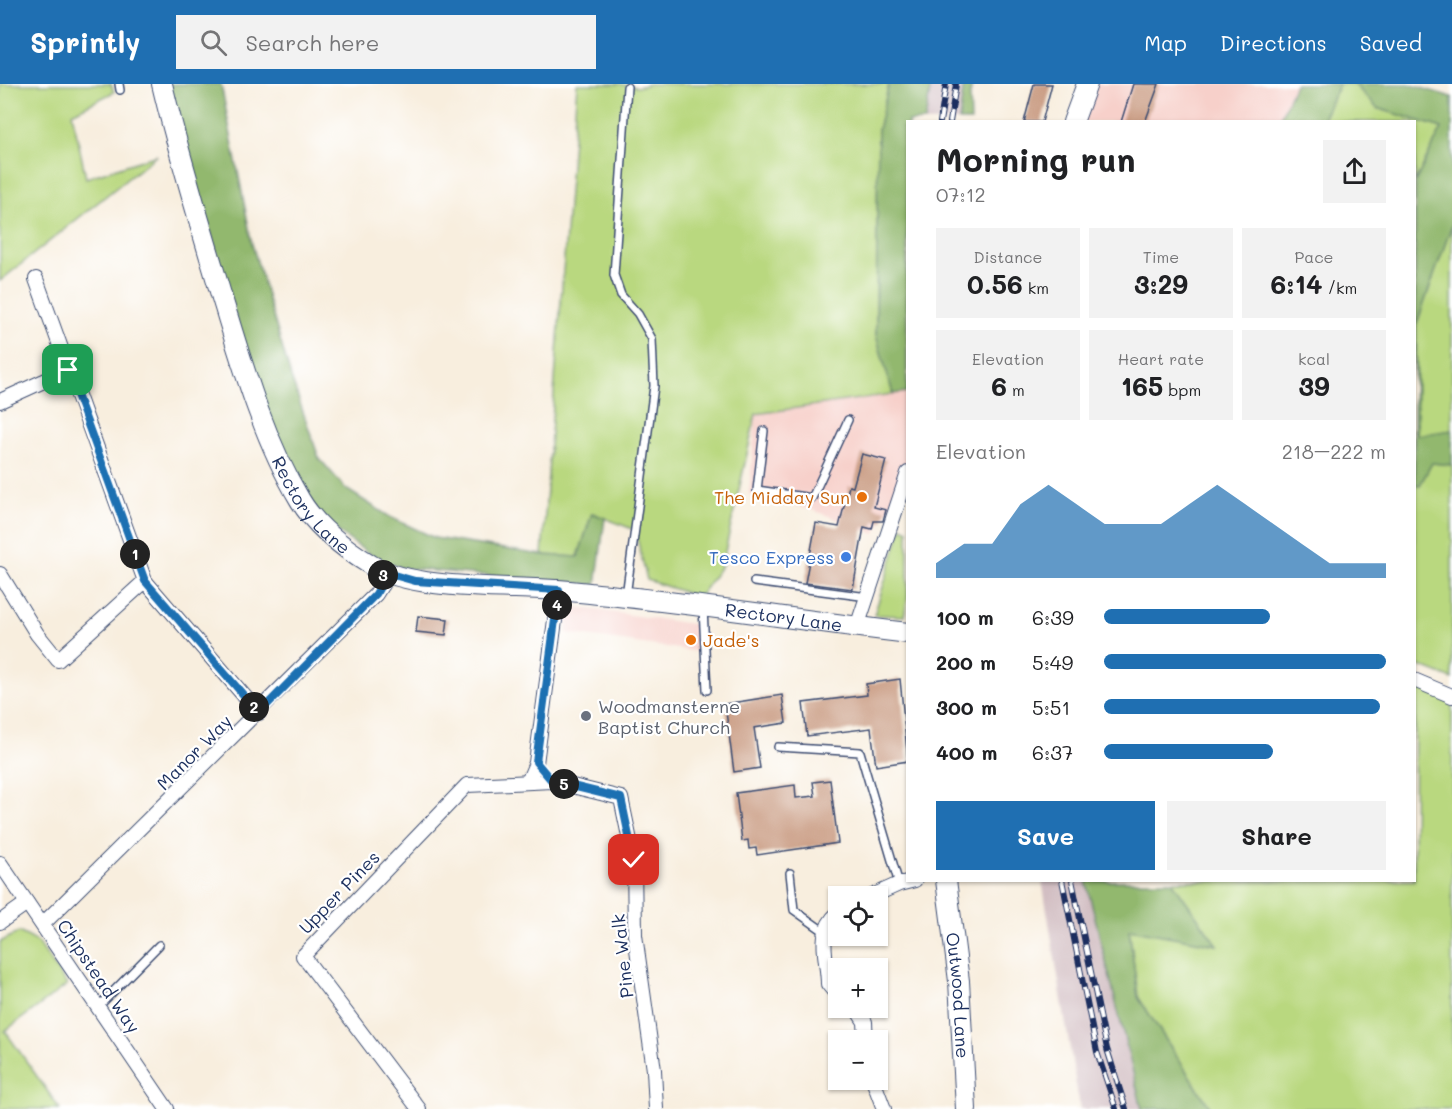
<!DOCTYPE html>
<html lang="en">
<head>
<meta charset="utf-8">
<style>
	:root { --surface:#fff; --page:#f2f2f2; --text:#202124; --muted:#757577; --accent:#1f6fb2 }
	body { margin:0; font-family:Mali,sans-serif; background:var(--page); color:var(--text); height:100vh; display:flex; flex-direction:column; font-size:22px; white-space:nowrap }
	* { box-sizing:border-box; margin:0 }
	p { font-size:20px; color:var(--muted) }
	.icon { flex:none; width:33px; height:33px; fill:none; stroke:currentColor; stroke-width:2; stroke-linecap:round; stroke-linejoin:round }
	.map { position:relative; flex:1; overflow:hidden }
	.panel { position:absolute; left:906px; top:36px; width:510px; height:762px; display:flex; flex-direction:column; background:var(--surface); border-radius:0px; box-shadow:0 2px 4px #0004 }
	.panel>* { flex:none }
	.buttons { position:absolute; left:828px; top:802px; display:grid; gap:12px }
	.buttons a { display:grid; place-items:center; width:60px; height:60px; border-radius:0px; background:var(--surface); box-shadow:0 2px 4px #0004; font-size:30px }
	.pin { position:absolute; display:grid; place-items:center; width:51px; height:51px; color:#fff; margin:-26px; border-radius:12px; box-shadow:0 3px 9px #0006 }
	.km { position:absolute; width:30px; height:30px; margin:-15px; border-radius:50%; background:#222; color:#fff; font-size:16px; line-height:30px; text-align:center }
	.round { display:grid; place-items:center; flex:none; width:63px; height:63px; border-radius:0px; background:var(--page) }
	.overview { display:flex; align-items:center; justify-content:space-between; height:102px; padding:0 30px }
	h1 { font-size:33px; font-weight:700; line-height:45px }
	.stats { display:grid; grid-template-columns:repeat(3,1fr); gap:9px; height:102px; padding:6px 30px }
	.stats div { display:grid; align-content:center; border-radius:0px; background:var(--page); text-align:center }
	.stats b { font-size:26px; font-weight:700 }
	.stats small { font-size:16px; font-weight:400 }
	.stats p { font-size:16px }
	.chart { height:168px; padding:12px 30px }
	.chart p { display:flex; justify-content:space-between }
	.chart svg { width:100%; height:108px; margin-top:6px; fill:var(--accent); opacity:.7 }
	.button { display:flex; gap:12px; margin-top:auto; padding:12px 30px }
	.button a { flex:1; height:69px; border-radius:0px; background:var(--accent); color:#fff; font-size:24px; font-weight:700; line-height:69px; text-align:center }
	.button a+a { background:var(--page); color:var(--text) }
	ul { padding:0 30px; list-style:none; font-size:20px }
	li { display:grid; grid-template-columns:96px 72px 1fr; align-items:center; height:45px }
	li i { height:15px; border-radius:8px; background:var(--accent) }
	header { display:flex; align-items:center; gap:36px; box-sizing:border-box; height:84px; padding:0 30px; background:var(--accent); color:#fff }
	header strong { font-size:28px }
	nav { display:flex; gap:33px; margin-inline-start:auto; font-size:21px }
	.search { width:420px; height:54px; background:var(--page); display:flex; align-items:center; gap:15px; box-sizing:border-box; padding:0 21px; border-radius:0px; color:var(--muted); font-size:22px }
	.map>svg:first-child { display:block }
	.built { fill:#f7d0ca }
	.industrial { fill:#d2bec2 }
	.green { fill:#b9d87f; stroke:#6a846e; stroke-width:1.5 }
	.forest { fill:#92b86e; stroke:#567466; stroke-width:1.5 }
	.building { fill:#c99b82 }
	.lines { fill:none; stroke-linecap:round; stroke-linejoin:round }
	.service-casing { stroke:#3c4c71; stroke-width:10 }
	.minor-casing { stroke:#3c4c71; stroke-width:16 }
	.secondary-casing { stroke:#3c4c71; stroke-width:22 }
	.service { stroke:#fff; stroke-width:7 }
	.minor { stroke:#fff; stroke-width:14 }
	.secondary { stroke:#fff; stroke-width:20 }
	.rail-casing { stroke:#1b2f5e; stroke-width:6 }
	.rail { stroke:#fff; stroke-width:4; stroke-dasharray:11; stroke-linecap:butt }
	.route-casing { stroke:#fff; stroke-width:12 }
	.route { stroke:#1f6fb2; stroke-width:8 }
	.food-dot { fill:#e8710a; stroke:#fff; stroke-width:2 }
	.shop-dot { fill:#3f7fe0; stroke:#fff; stroke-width:2 }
	.worship-dot { fill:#6b7280; stroke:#fff; stroke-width:2 }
	.labels { text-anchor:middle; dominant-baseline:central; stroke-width:4.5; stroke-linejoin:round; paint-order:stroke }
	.food-label { font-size:18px; fill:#c56008; stroke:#fff; text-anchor:end }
	.street-label { font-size:18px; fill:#1b2f5e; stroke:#fff }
	.shop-label { font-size:18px; fill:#366cbe; stroke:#fff; text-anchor:end }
	.worship-label { font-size:18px; fill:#5b616d; stroke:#fff; text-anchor:start }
</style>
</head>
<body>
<header>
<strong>Sprintly</strong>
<div class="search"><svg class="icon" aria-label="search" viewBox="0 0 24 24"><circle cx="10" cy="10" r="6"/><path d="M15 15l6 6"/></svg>Search here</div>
<nav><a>Map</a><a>Directions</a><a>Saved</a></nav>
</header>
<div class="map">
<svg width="1452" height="1025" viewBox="0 0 1452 1025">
	<rect width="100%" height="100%" fill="#fff"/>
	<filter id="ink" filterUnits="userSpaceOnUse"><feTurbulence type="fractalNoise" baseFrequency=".0167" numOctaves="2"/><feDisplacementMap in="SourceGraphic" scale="12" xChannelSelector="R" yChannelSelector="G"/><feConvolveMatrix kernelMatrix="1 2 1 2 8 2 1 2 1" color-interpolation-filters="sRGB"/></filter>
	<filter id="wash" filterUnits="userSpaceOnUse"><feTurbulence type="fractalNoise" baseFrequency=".008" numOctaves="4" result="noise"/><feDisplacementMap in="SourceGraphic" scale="24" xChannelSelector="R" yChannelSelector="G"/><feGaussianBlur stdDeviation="1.35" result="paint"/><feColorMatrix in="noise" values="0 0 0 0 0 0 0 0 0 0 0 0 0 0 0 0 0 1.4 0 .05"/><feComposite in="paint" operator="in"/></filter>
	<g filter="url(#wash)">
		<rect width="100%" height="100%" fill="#f8eede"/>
		<g class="built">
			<polygon points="1087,0 1320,0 1302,37 1073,38"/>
			<polygon points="907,308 907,394 875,450 813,426 749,410 756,330"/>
			<polygon points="568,522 699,541 700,568 566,549"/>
		</g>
		<g class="industrial">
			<polygon points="931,0 964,0 959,37 925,38"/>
			<polygon points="1042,797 1086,797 1142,1025 1080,1025"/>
		</g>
		<g class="green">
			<polygon points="0,0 111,0 114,8 72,29 86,94 157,71 0,197"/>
			<polygon points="577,0 619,0 637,3 649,0 889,0 878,46 876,251 893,310 756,330 722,481 699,513 647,496 635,446 592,429 578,473 542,471"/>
			<polygon points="1339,0 1354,0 1377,24 1442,44 1415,98 1414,38 1322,38"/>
			<polygon points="1452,141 1452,346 1417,352 1416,242"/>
			<polygon points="1432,379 1452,381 1452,595 1415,580 1414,400 1420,401"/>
			<polygon points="902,443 908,446 908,514 904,532 874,531"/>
			<polygon points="1415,596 1452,612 1452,1025 1211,1025 1138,913 1129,844 1216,861 1172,797 1414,796"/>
			<polygon points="19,848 38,858 67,901 5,947 60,1025 0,1025 0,858"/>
		</g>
		<g class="forest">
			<polygon points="167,0 221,0 252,160 291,293 319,374 346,405 390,433 435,454 542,471 578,473 592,429 605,434 596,501 402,484 371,471 338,448 312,421 285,371 256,303"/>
			<polygon points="889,0 931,0 925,37 908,38 907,308 893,310 876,251 878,46"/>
			<polygon points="964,0 972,0 970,11 971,37 959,37"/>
			<polygon points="1295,0 1339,0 1322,37 1279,37"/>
			<polygon points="1354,0 1409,0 1452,13 1452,141 1416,242 1417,351 1452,346 1452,381 1432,379 1420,401 1414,400 1415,98 1442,44 1377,24"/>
			<polygon points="1086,797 1172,797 1217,861 1129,845 1138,913 1211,1025 1142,1025"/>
		</g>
		<g id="blocks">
			<g class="building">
				<polygon points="1034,0 1052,0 1042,38 1024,38"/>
				<polygon points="1133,0 1159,0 1145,38 1121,38"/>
				<polygon points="862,370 886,376 874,423 886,426 883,437 874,437 872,445 864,443 853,505 805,499 816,439 839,443 849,402 853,403"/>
				<polygon points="418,532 448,535 446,551 416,548"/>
				<polygon points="900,595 908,677 876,682 871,644 807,652 803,619 867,611 866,600"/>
				<polygon points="782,611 786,639 754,644 760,684 734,688 725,620"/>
				<polygon points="830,696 838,759 757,771 756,764 749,765 748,756 742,757 736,709 795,701 796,714 815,712 813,698"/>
			</g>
		</g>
	</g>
	<g filter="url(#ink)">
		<use href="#blocks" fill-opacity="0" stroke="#3c4c71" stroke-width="1.5"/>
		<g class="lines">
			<g class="service-casing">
				<g id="service">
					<polyline points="119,0 120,6"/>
					<polyline points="764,347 757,406 812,414 848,336"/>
					<polyline points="754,498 868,513"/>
					<polyline points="626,512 654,302 652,255 638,230 621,211 614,191 627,3"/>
					<polyline points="703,524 707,606"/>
					<polyline points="778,663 860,668 899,800"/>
					<polyline points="790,789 794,826 825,848"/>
					<polyline points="98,923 159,861"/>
				</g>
			</g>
			<g class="minor-casing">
				<g id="minor">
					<polyline points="36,195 145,497 259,629"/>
					<polyline points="0,317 68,286"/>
					<polyline points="0,490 37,550 58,576 145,497"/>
					<polyline points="857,543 908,389"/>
					<polyline points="1414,596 1452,612"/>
					<polyline points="528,698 536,679 559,506"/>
					<polyline points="0,779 167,1025"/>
					<polyline points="870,813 899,800 915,796"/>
					<path d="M 838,829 C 815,849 828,875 828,900 L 838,912"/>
					<polyline points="0,838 27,819"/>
					<polyline points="43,840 376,510 383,499 383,488"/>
					<polyline points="856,924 865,938 866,957"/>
					<polyline points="873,996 884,1025"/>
					<polyline points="419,1025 303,872 467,701 552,697 621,714 634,776 635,851 654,986 656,1025"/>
				</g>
			</g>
			<g class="secondary-casing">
				<g id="secondary">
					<path id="s1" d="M 162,0 C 179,72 201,143 222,214 C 243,282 263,354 300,416 C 316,443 345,465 371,481 C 414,507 506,502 558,506 C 674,516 791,535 908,549"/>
					<polyline points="1073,38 1087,0"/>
					<path id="s2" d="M 946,796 L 959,897 L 966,1025"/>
				</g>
			</g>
			<use href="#service" class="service"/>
			<use href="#minor" class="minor"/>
			<use href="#secondary" class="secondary"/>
			<g class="rail-casing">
				<g id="rail">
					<polyline points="940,38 946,0"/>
					<polyline points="950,38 956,0"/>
					<polyline points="1062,796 1097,968 1116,1025"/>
					<polyline points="1072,796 1107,965 1126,1025"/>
				</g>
			</g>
			<use href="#rail" class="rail"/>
		</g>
	</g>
	<g class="lines" filter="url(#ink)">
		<g class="route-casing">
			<polyline id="route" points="68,286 145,497 259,629 376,510 382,499 383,488 415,497 559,506 536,678 552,697 621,714 634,776"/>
		</g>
		<use href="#route" class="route"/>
	</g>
	<g class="food-dot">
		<circle cx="862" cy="413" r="6"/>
		<circle cx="691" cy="556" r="6"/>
	</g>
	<circle class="shop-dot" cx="846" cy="473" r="6"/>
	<circle class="worship-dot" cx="586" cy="632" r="6"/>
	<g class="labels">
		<g class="food-label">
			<text x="850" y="413">The Midday Sun</text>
			<text x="703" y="556" text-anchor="start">Jade's</text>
		</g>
		<g class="street-label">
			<text stroke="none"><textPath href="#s1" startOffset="450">Rectory Lane</textPath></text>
			<text stroke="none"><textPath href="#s1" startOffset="954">Rectory Lane</textPath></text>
			<text transform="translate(194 668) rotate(-45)">Manor Way</text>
			<text transform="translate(339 808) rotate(-46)">Upper Pines</text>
			<text transform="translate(622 872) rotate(-96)">Pine Walk</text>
			<text transform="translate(99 892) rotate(56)">Chipstead Way</text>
			<text stroke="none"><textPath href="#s2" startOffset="116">Outwood Lane</textPath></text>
		</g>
		<g class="shop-label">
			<text x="834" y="473">Tesco Express</text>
		</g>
		<g class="worship-label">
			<text x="598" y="622">Woodmansterne<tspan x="598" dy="21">Baptist Church</tspan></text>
		</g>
	</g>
</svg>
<div class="buttons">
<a><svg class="icon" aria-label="locate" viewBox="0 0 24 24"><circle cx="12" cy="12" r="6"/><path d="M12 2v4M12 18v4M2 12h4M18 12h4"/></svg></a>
<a>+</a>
<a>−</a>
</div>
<div class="pin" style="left:68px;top:286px;background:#1e9e55"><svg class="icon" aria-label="arrive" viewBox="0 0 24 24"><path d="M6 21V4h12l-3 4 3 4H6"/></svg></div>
<div class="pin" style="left:634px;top:776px;background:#d93025"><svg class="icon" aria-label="check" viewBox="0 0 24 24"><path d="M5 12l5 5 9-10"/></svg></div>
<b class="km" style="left:135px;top:470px">1</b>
<b class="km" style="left:254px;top:623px">2</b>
<b class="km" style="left:383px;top:491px">3</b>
<b class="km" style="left:557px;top:521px">4</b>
<b class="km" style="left:564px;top:700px">5</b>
<section class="panel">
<div class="overview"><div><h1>Morning run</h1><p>07:12</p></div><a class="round"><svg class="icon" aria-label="share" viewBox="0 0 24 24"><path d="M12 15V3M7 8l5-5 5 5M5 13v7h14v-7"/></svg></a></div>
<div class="stats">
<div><p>Distance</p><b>0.56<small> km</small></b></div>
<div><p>Time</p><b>3:29</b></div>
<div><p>Pace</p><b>6:14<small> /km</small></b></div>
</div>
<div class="stats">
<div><p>Elevation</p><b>6<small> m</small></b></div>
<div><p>Heart rate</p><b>165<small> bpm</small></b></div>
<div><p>kcal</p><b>39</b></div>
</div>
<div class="chart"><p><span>Elevation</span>218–222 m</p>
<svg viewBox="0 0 160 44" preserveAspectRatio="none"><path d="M0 44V38L10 30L20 30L30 14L40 6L50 14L60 22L70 22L80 22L90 14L100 6L110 14L120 22L130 30L140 38L150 38L160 38V44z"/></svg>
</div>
<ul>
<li><b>100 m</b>6:39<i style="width:59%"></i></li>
<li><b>200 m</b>5:49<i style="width:100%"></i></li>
<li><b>300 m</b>5:51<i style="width:98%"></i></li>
<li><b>400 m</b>6:37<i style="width:60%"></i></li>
</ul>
<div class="button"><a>Save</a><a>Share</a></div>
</section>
</div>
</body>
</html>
